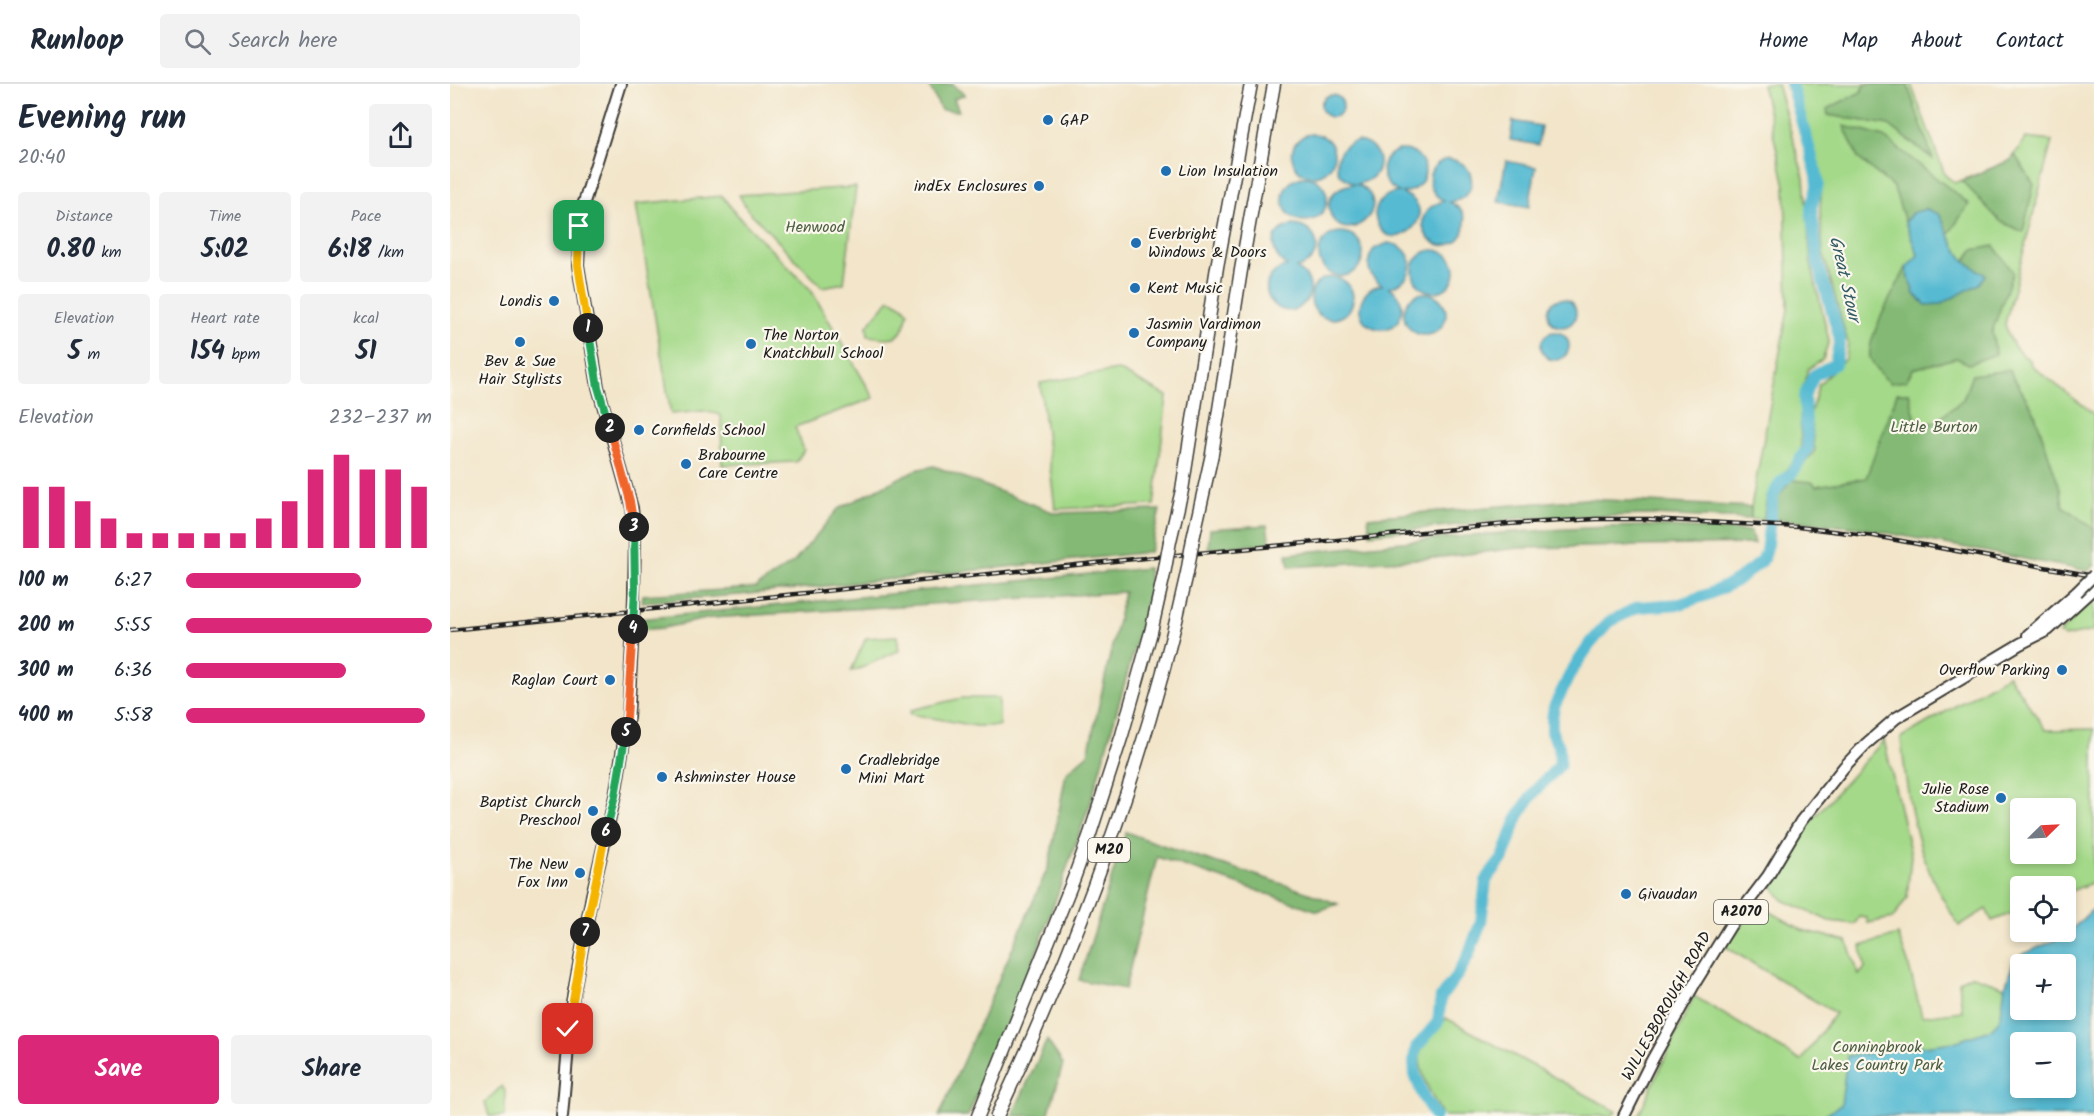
<!DOCTYPE html>
<html lang="en">
<head>
<meta charset="utf-8">
<style>
	:root { --surface:#fff; --page:#f2f2f3; --text:#1f2937; --muted:#747a83; --line:#e0e1e3; --accent:#db2777 }
	body { margin:0; font-family:Kalam,sans-serif; background:var(--page); color:var(--text); height:100vh; display:flex; flex-direction:column; font-size:22px; white-space:nowrap }
	* { box-sizing:border-box; margin:0 }
	p { font-size:20px; color:var(--muted) }
	.icon { flex:none; width:33px; height:33px; fill:none; stroke:currentColor; stroke-width:2; stroke-linecap:round; stroke-linejoin:round }
	.map { position:relative; flex:1; overflow:hidden }
	.drawer { display:flex; flex-direction:column; background:var(--surface); width:450px }
	.drawer>* { flex:none }
	.needle { width:39px; rotate:66deg }
	.tools { position:absolute; left:1560px; top:714px; display:grid; gap:12px }
	.tools a { display:grid; place-items:center; width:66px; height:66px; border-radius:6px; background:var(--surface); box-shadow:0 3px 9px #0003; font-size:30px }
	.pin { position:absolute; display:grid; place-items:center; width:51px; height:51px; color:#fff; margin:-26px; border-radius:12px; box-shadow:0 3px 9px #0006 }
	.km { position:absolute; width:30px; height:30px; margin:-15px; border-radius:50%; background:#222; color:#fff; font-size:16px; line-height:30px; text-align:center }
	.round { display:grid; place-items:center; flex:none; width:63px; height:63px; border-radius:6px; background:var(--page) }
	.summary { display:flex; align-items:center; justify-content:space-between; height:102px; padding:0 18px }
	h1 { font-size:33px; font-weight:600; line-height:45px }
	.stats { display:grid; grid-template-columns:repeat(3,1fr); gap:9px; height:102px; padding:6px 18px }
	.stats div { display:grid; align-content:center; border-radius:6px; background:var(--page); text-align:center }
	.stats b { font-size:26px; font-weight:600 }
	.stats small { font-size:16px; font-weight:400 }
	.stats p { font-size:16px }
	.chart { height:168px; padding:12px 18px }
	.chart p { display:flex; justify-content:space-between }
	.chart svg { width:100%; height:108px; margin-top:6px; stroke:var(--accent); stroke-width:6 }
	.action { display:flex; gap:12px; margin-top:auto; padding:12px 18px }
	.action a { flex:1; height:69px; border-radius:6px; background:var(--accent); color:#fff; font-size:24px; font-weight:600; line-height:69px; text-align:center }
	.action a+a { background:var(--page); color:var(--text) }
	ul { padding:0 18px; list-style:none; font-size:20px }
	li { display:grid; grid-template-columns:96px 72px 1fr; align-items:center; height:45px }
	li i { height:15px; border-radius:8px; background:var(--accent) }
	header { display:flex; align-items:center; gap:36px; box-sizing:border-box; height:84px; padding:0 30px; background:var(--surface); border-bottom:2px solid var(--line) }
	header strong { font-size:28px }
	nav { display:flex; gap:33px; margin-inline-start:auto; font-size:21px }
	.search { width:420px; height:54px; background:var(--page); display:flex; align-items:center; gap:15px; box-sizing:border-box; padding:0 21px; border-radius:6px; color:var(--muted); font-size:22px }
	main { display:flex; flex:1; min-height:0 }
	.map>svg:first-child { display:block }
	.green { fill:#a4d989; stroke:#607a52; stroke-width:1.5; fill-rule:evenodd }
	.forest { fill:#83b975; stroke:#506a48; stroke-width:1.5 }
	.water { fill:#54bad2; stroke:#386b77; stroke-width:1.5; fill-rule:evenodd }
	.lines { fill:none; stroke-linecap:round; stroke-linejoin:round }
	.river { stroke:#54bad2; stroke-width:12 }
	.primary-casing { stroke:#3c3a36; stroke-width:14 }
	.motorway-casing { stroke:#3c3a36; stroke-width:15 }
	.primary { stroke:#fff; stroke-width:10 }
	.motorway { stroke:#fff; stroke-width:12 }
	.rail-casing { stroke:#1c1c1c; stroke-width:4.5 }
	.rail { stroke:#fbf7ec; stroke-width:2; stroke-dasharray:7; stroke-linecap:butt }
	.primary-bridge-casing { stroke:#3c3a36; stroke-width:14; stroke-linecap:butt }
	.motorway-bridge-casing { stroke:#3c3a36; stroke-width:15; stroke-linecap:butt }
	.primary-bridge { stroke:#fff; stroke-width:10 }
	.motorway-bridge { stroke:#fff; stroke-width:12 }
	.split-1-casing { stroke:#fff; stroke-width:12 }
	.split-2-casing { stroke:#fff; stroke-width:12 }
	.split-3-casing { stroke:#fff; stroke-width:12 }
	.split-4-casing { stroke:#fff; stroke-width:12 }
	.split-5-casing { stroke:#fff; stroke-width:12 }
	.split-6-casing { stroke:#fff; stroke-width:12 }
	.split-7-casing { stroke:#fff; stroke-width:12 }
	.split-8-casing { stroke:#fff; stroke-width:12 }
	.split-1 { stroke:#f5b400; stroke-width:8 }
	.split-2 { stroke:#22a559; stroke-width:8 }
	.split-3 { stroke:#f0652b; stroke-width:8 }
	.split-4 { stroke:#22a559; stroke-width:8 }
	.split-5 { stroke:#f0652b; stroke-width:8 }
	.split-6 { stroke:#22a559; stroke-width:8 }
	.split-7 { stroke:#f5b400; stroke-width:8 }
	.split-8 { stroke:#f5b400; stroke-width:8 }
	.poi-dot { fill:#1f6fb2; stroke:#fbf7ec; stroke-width:2 }
	.labels { text-anchor:middle; dominant-baseline:central; stroke-width:4.5; stroke-linejoin:round; paint-order:stroke }
	.shield { fill:#fbf7ec; stroke:#5f5e5a; stroke-width:1.5 }
	.shield-label { font-size:15px; font-weight:bold; fill:#1c1c1c }
	.poi-label { font-size:16px; fill:#1c1c1c; stroke:#fbf7ec; text-anchor:start }
	.park-label { font-size:16px; fill:#4c5e42; stroke:#fbf7ec }
	.street-label { font-size:16px; fill:#1c1c1c; stroke:#fbf7ec }
	.water-label { font-size:18px; font-style:italic; fill:#325b65; stroke:#fbf7ec }
</style>
</head>
<body>
<header>
<strong>Runloop</strong>
<div class="search"><svg class="icon" aria-label="search" viewBox="0 0 24 24"><circle cx="10" cy="10" r="6"/><path d="M15 15l6 6"/></svg>Search here</div>
<nav><a>Home</a><a>Map</a><a>About</a><a>Contact</a></nav>
</header>
<main>
<section class="drawer">
<div class="summary"><div><h1>Evening run</h1><p>20:40</p></div><a class="round"><svg class="icon" aria-label="share" viewBox="0 0 24 24"><path d="M12 15V3M7 8l5-5 5 5M5 13v7h14v-7"/></svg></a></div>
<div class="stats">
<div><p>Distance</p><b>0.80<small> km</small></b></div>
<div><p>Time</p><b>5:02</b></div>
<div><p>Pace</p><b>6:18<small> /km</small></b></div>
</div>
<div class="stats">
<div><p>Elevation</p><b>5<small> m</small></b></div>
<div><p>Heart rate</p><b>154<small> bpm</small></b></div>
<div><p>kcal</p><b>51</b></div>
</div>
<div class="chart"><p><span>Elevation</span>232–237 m</p>
<svg viewBox="0 0 160 44" preserveAspectRatio="none"><path d="M5 44V19M15 44V19M25 44V25M35 44V32M45 44V38M55 44V38M65 44V38M75 44V38M85 44V38M95 44V32M105 44V25M115 44V12M125 44V6M135 44V12M145 44V12M155 44V19"/></svg>
</div>
<ul>
<li><b>100 m</b>6:27<i style="width:71%"></i></li>
<li><b>200 m</b>5:55<i style="width:100%"></i></li>
<li><b>300 m</b>6:36<i style="width:65%"></i></li>
<li><b>400 m</b>5:58<i style="width:97%"></i></li>
</ul>
<div class="action"><a>Save</a><a>Share</a></div>
</section>
<div class="map">
<svg width="1644" height="1032" viewBox="0 0 1644 1032">
	<rect width="100%" height="100%" fill="#fbf7ec"/>
	<filter id="ink" filterUnits="userSpaceOnUse"><feTurbulence type="fractalNoise" baseFrequency=".0167" numOctaves="2"/><feDisplacementMap in="SourceGraphic" scale="12" xChannelSelector="R" yChannelSelector="G"/><feConvolveMatrix kernelMatrix="1 2 1 2 8 2 1 2 1" color-interpolation-filters="sRGB"/></filter>
	<filter id="wash" filterUnits="userSpaceOnUse"><feTurbulence type="fractalNoise" baseFrequency=".008" numOctaves="4" result="noise"/><feDisplacementMap in="SourceGraphic" scale="24" xChannelSelector="R" yChannelSelector="G"/><feGaussianBlur stdDeviation="1.35" result="paint"/><feColorMatrix in="noise" values="0 0 0 0 0 0 0 0 0 0 0 0 0 0 0 0 0 1.4 0 .05"/><feComposite in="paint" operator="in"/></filter>
	<g filter="url(#wash)">
		<rect width="100%" height="100%" fill="#f2e5c9"/>
		<g class="green">
			<polygon points="1312,0 1327,0 1354,94 1361,180 1379,256 1373,275 1358,285 1350,314 1351,367 1317,412 1313,436 1301,435 1301,423 1338,225 1335,102"/>
			<path d="M 1345,0 L 1461,0 L 1495,91 L 1505,99 L 1561,76 L 1576,54 L 1602,57 L 1555,240 C 1559,256 1565,267 1580,276 L 1581,281 L 1644,330 L 1644,482 L 1411,444 L 1325,435 L 1327,414 L 1365,366 L 1360,331 L 1369,300 L 1396,274 L 1398,259 L 1373,169 L 1370,127 L 1372,95 Z"/>
			<polygon points="406,103 394,199 372,203 297,125 289,111"/>
			<polygon points="272,112 288,132 361,206 424,314 345,343 354,366 346,378 272,381 271,331 253,327 221,330 186,120"/>
			<path d="M 440,215 L 453,222 L 458,228 C 452,258 446,255 418,252 L 417,242 Z"/>
			<polygon points="668,286 717,312 704,421 605,425 590,299"/>
			<polygon points="1644,513 1644,547 1614,553 1609,550"/>
			<path d="M 447,552 L 449,567 C 435,571 412,586 401,587 L 416,554 Z"/>
			<path d="M 1558,591 L 1596,646 L 1644,645 L 1644,798 L 1616,809 L 1616,802 L 1570,802 L 1570,826 L 1542,837 L 1536,825 L 1509,842 C 1500,827 1491,813 1484,798 C 1463,753 1456,703 1451,654 ZM 1570,724 L 1616,724 L 1616,770 L 1570,770 Z"/>
			<polygon points="512,614 549,614 549,642 526,642 460,630 461,626"/>
			<polygon points="1434,656 1461,771 1457,814 1443,834 1418,839 1417,834 1409,833 1405,840 1379,837 1333,816 1322,802 1358,740"/>
			<path d="M 1314,824 L 1352,846 L 1397,857 L 1409,891 L 1415,884 L 1411,862 L 1448,851 L 1458,879 L 1472,932 L 1512,927 L 1509,897 L 1521,891 L 1555,903 L 1565,874 L 1616,851 L 1644,824 L 1644,1032 L 1188,1032 L 1244,912 L 1351,977 L 1385,929 L 1274,862 L 1306,825 ZM 1570,880 L 1616,880 L 1616,926 L 1570,926 ZM 1570,958 L 1616,958 L 1616,1004 L 1570,1004 Z"/>
			<path d="M 996,934 L 1166,1027 L 1162,1032 L 993,1032 C 985,1018 963,981 972,965 C 979,954 988,945 996,934 Z"/>
			<polygon points="52,1002 55,1007 55,1032 39,1032 35,1018"/>
		</g>
		<g class="forest">
			<polygon points="478,0 502,0 515,11 504,15 509,27 491,26"/>
			<polygon points="1416,0 1457,0 1483,75 1439,41 1378,31 1377,25 1411,8"/>
			<polygon points="1394,42 1434,53 1519,120 1499,150 1489,130 1462,129 1455,138 1444,104 1408,74"/>
			<polygon points="1565,71 1584,101 1573,148 1550,137 1512,97 1561,76"/>
			<path d="M 1544,162 L 1563,188 L 1542,248 L 1546,270 L 1519,280 L 1506,274 L 1463,285 L 1456,297 L 1440,299 C 1432,292 1424,284 1420,273 C 1416,254 1447,202 1456,184 L 1464,210 L 1535,191 L 1515,177 L 1523,166 Z"/>
			<polygon points="1559,286 1584,327 1610,405 1613,422 1644,445 1644,482 1638,487 1411,444 1325,435 1327,414 1341,396 1362,398 1366,402 1416,394 1447,309 1459,309 1468,344 1487,337 1513,315 1522,291"/>
			<polygon points="484,382 605,429 710,426 700,468 289,511 192,518 193,511 305,504 345,477 388,425 465,386"/>
			<polygon points="1135,415 1301,423 1301,435 1198,431 1076,434 920,450 918,433"/>
			<polygon points="817,441 820,460 758,464 760,445"/>
			<path d="M 1199,442 L 1301,447 L 1304,460 L 1069,464 L 984,474 L 839,483 L 837,470 C 958,457 1078,444 1199,442 Z"/>
			<polygon points="698,484 701,507 641,717 577,895 518,1032 489,1032 599,781 616,689 638,670 674,508 261,534 213,544 190,546 190,535"/>
			<path d="M 676,748 C 746,775 819,792 888,820 L 868,827 L 707,773 L 675,905 L 629,896 Z"/>
			<polygon points="597,956 613,980 598,1032 562,1032"/>
		</g>
		<g class="water">
			<circle cx="882" cy="22" r="11"/>
			<polygon points="1063,37 1091,42 1088,61 1060,56"/>
			<circle cx="863" cy="71" r="21"/>
			<path d="M 907,57 C 937,61 936,97 906,100 C 951,120 893,168 880,129 C 875,112 888,102 903,100 L 889,90 C 883,74 890,61 907,57 Z"/>
			<path d="M 949,66 C 982,65 984,105 952,109 C 1000,129 934,182 925,131 C 927,117 934,110 948,108 C 928,97 926,75 949,66 Z"/>
			<path d="M 998,75 C 1028,77 1030,115 1000,118 C 1009,123 1016,129 1015,140 C 1015,147 1012,153 1007,157 C 979,176 953,127 994,117 C 973,106 975,80 998,75 Z"/>
			<polygon points="1056,77 1086,83 1079,123 1048,118"/>
			<circle cx="855" cy="115" r="22"/>
			<polygon points="1476,125 1489,130 1505,163 1515,177 1535,191 1529,200 1491,220 1476,221 1464,210 1456,184 1468,171 1455,138 1462,129"/>
			<path d="M 843,141 C 873,143 875,178 846,184 C 881,203 843,245 822,218 C 817,213 816,207 817,200 C 819,190 828,185 837,182 C 818,169 819,146 843,141 Z"/>
			<circle cx="891" cy="170" r="22"/>
			<path d="M 938,159 C 968,162 968,198 939,203 C 963,216 951,252 925,244 C 900,236 909,203 932,201 C 918,192 914,179 924,165 Z"/>
			<circle cx="984" cy="187" r="21"/>
			<circle cx="882" cy="214" r="21"/>
			<circle cx="975" cy="230" r="21"/>
			<circle cx="1112" cy="229" r="14"/>
			<circle cx="1105" cy="262" r="14"/>
			<path d="M 1644,824 L 1644,1032 L 1373,1032 L 1391,1021 L 1397,972 L 1504,958 L 1540,946 L 1550,936 L 1555,903 L 1565,874 L 1616,851 ZM 1570,880 L 1616,880 L 1616,926 L 1570,926 ZM 1570,958 L 1616,958 L 1616,1004 L 1570,1004 Z"/>
		</g>
		<g class="lines">
			<polyline class="river" points="985,1032 974,1014 965,991 964,977 966,964 988,938 991,913 1008,890 1018,872 1031,838 1036,796 1053,774 1068,732 1085,707 1110,681 1109,662 1102,649 1102,635 1104,623 1121,588 1140,560 1159,538 1188,523 1230,520 1259,510 1286,497 1312,477 1316,468 1323,411 1331,398 1342,389 1358,363 1354,313 1364,291 1385,280 1390,255 1368,179 1361,124 1368,100 1367,91 1341,0"/>
		</g>
	</g>
	<g filter="url(#ink)">
		<g class="lines">
			<g class="primary-casing">
				<g id="primary">
					<polyline points="171,0 131,128 128,181 148,303 182,424 185,452 184,511"/>
					<polyline points="1578,551 1627,508"/>
					<polyline points="112,1032 122,918 142,811 165,712 178,633 183,543"/>
					<polyline points="1174,1032 1201,978 1246,897 1280,842 1318,792 1351,737 1394,683 1416,660 1446,634 1570,560 1598,546 1644,504"/>
				</g>
			</g>
			<g class="motorway-casing">
				<g id="motorway">
					<polyline points="743,455 762,370 791,186 824,0"/>
					<polyline points="720,457 732,406 767,183 801,0"/>
					<polyline points="528,1032 624,794 640,750 672,651 701,548 714,490"/>
					<path d="M 547,1032 C 629,857 696,678 737,489"/>
				</g>
			</g>
			<use href="#primary" class="primary"/>
			<use href="#motorway" class="motorway"/>
			<g class="rail-casing">
				<polyline id="rail" points="0,546 674,476 1058,440 1146,435 1199,435 1348,443 1424,452 1644,492"/>
			</g>
			<use href="#rail" class="rail"/>
			<g class="primary-bridge-casing">
				<g id="primary-bridge">
					<polyline points="1627,508 1644,491"/>
					<polyline points="183,543 184,511"/>
				</g>
			</g>
			<g class="motorway-bridge-casing">
				<g id="motorway-bridge">
					<polyline points="737,489 743,455"/>
					<polyline points="714,490 720,457"/>
				</g>
			</g>
			<use href="#primary-bridge" class="primary-bridge"/>
			<use href="#motorway-bridge" class="motorway-bridge"/>
		</g>
	</g>
	<g class="lines" filter="url(#ink)">
		<g class="split-1-casing">
			<polyline id="split-1" points="129,142 128,181 138,244"/>
		</g>
		<g class="split-2-casing">
			<polyline id="split-2" points="138,244 148,303 160,344"/>
		</g>
		<g class="split-3-casing">
			<polyline id="split-3" points="160,344 180,417 184,443"/>
		</g>
		<g class="split-4-casing">
			<polyline id="split-4" points="183,545 185,503 184,443"/>
		</g>
		<g class="split-5-casing">
			<polyline id="split-5" points="176,648 183,545"/>
		</g>
		<g class="split-6-casing">
			<polyline id="split-6" points="156,748 165,712 176,648"/>
		</g>
		<g class="split-7-casing">
			<polyline id="split-7" points="135,848 156,748"/>
		</g>
		<g class="split-8-casing">
			<polyline id="split-8" points="118,945 135,848"/>
		</g>
		<use href="#split-1" class="split-1"/>
		<use href="#split-2" class="split-2"/>
		<use href="#split-3" class="split-3"/>
		<use href="#split-4" class="split-4"/>
		<use href="#split-5" class="split-5"/>
		<use href="#split-6" class="split-6"/>
		<use href="#split-7" class="split-7"/>
		<use href="#split-8" class="split-8"/>
	</g>
	<g class="poi-dot">
		<circle cx="598" cy="36" r="6"/>
		<circle cx="716" cy="87" r="6"/>
		<circle cx="589" cy="102" r="6"/>
		<circle cx="686" cy="159" r="6"/>
		<circle cx="685" cy="204" r="6"/>
		<circle cx="104" cy="217" r="6"/>
		<circle cx="684" cy="249" r="6"/>
		<circle cx="70" cy="258" r="6"/>
		<circle cx="301" cy="260" r="6"/>
		<circle cx="189" cy="346" r="6"/>
		<circle cx="236" cy="380" r="6"/>
		<circle cx="1612" cy="586" r="6"/>
		<circle cx="160" cy="596" r="6"/>
		<circle cx="396" cy="685" r="6"/>
		<circle cx="212" cy="693" r="6"/>
		<circle cx="1551" cy="714" r="6"/>
		<circle cx="143" cy="727" r="6"/>
		<circle cx="130" cy="789" r="6"/>
		<circle cx="1176" cy="810" r="6"/>
	</g>
	<g class="labels">
		<g class="shield">
			<rect x="638" y="754" width="42" height="24" rx="4.5"/>
			<rect x="1264" y="816" width="54" height="24" rx="4.5"/>
		</g>
		<g class="shield-label">
			<text x="659" y="766">M20</text>
			<text x="1291" y="828">A2070</text>
		</g>
		<g class="poi-label">
			<text x="610" y="36">GAP</text>
			<text x="728" y="87">Lion Insulation</text>
			<text x="577" y="102" text-anchor="end">indEx Enclosures</text>
			<text x="698" y="150">Everbright<tspan x="698" dy="18">Windows &amp; Doors</tspan></text>
			<text x="697" y="204">Kent Music</text>
			<text x="92" y="217" text-anchor="end">Londis</text>
			<text x="696" y="240">Jasmin Vardimon<tspan x="696" dy="18">Company</tspan></text>
			<text x="313" y="251">The Norton<tspan x="313" dy="18">Knatchbull School</tspan></text>
			<text x="70" y="277" text-anchor="middle">Bev &amp; Sue<tspan x="70" dy="18">Hair Stylists</tspan></text>
			<text x="201" y="346">Cornfields School</text>
			<text x="248" y="371">Brabourne<tspan x="248" dy="18">Care Centre</tspan></text>
			<text x="1600" y="586" text-anchor="end">Overflow Parking</text>
			<text x="148" y="596" text-anchor="end">Raglan Court</text>
			<text x="408" y="676">Cradlebridge<tspan x="408" dy="18">Mini Mart</tspan></text>
			<text x="224" y="693">Ashminster House</text>
			<text x="1539" y="705" text-anchor="end">Julie Rose<tspan x="1539" dy="18">Stadium</tspan></text>
			<text x="131" y="718" text-anchor="end">Baptist Church<tspan x="131" dy="18">Preschool</tspan></text>
			<text x="118" y="780" text-anchor="end">The New<tspan x="118" dy="18">Fox Inn</tspan></text>
			<text x="1188" y="810">Givaudan</text>
		</g>
		<g class="park-label">
			<text x="365" y="143">Henwood</text>
			<text x="1484" y="343">Little Burton</text>
			<text x="1427" y="963">Conningbrook<tspan x="1427" dy="18">Lakes Country Park</tspan></text>
		</g>
		<g class="street-label">
			<text transform="translate(1217 922) rotate(-61)">WILLESBOROUGH ROAD</text>
		</g>
		<g class="water-label">
			<text transform="translate(1394 195) rotate(77)">Great Stour</text>
		</g>
	</g>
</svg>
<div class="tools">
<a><svg class="needle" viewBox="-14 -14 28 28"><path d="M0-13l5 13h-10z" fill="#e53935"/><path d="M0 13l5-13h-10z" fill="#747a83"/></svg></a>
<a><svg class="icon" aria-label="locate" viewBox="0 0 24 24"><circle cx="12" cy="12" r="6"/><path d="M12 2v4M12 18v4M2 12h4M18 12h4"/></svg></a>
<a>+</a>
<a>−</a>
</div>
<div class="pin" style="left:129px;top:142px;background:#1e9e55"><svg class="icon" aria-label="arrive" viewBox="0 0 24 24"><path d="M6 21V4h12l-3 4 3 4H6"/></svg></div>
<div class="pin" style="left:118px;top:945px;background:#d93025"><svg class="icon" aria-label="check" viewBox="0 0 24 24"><path d="M5 12l5 5 9-10"/></svg></div>
<b class="km" style="left:138px;top:244px">1</b>
<b class="km" style="left:160px;top:344px">2</b>
<b class="km" style="left:184px;top:443px">3</b>
<b class="km" style="left:183px;top:545px">4</b>
<b class="km" style="left:176px;top:648px">5</b>
<b class="km" style="left:156px;top:748px">6</b>
<b class="km" style="left:135px;top:848px">7</b>
</div>
</main>
</body>
</html>
